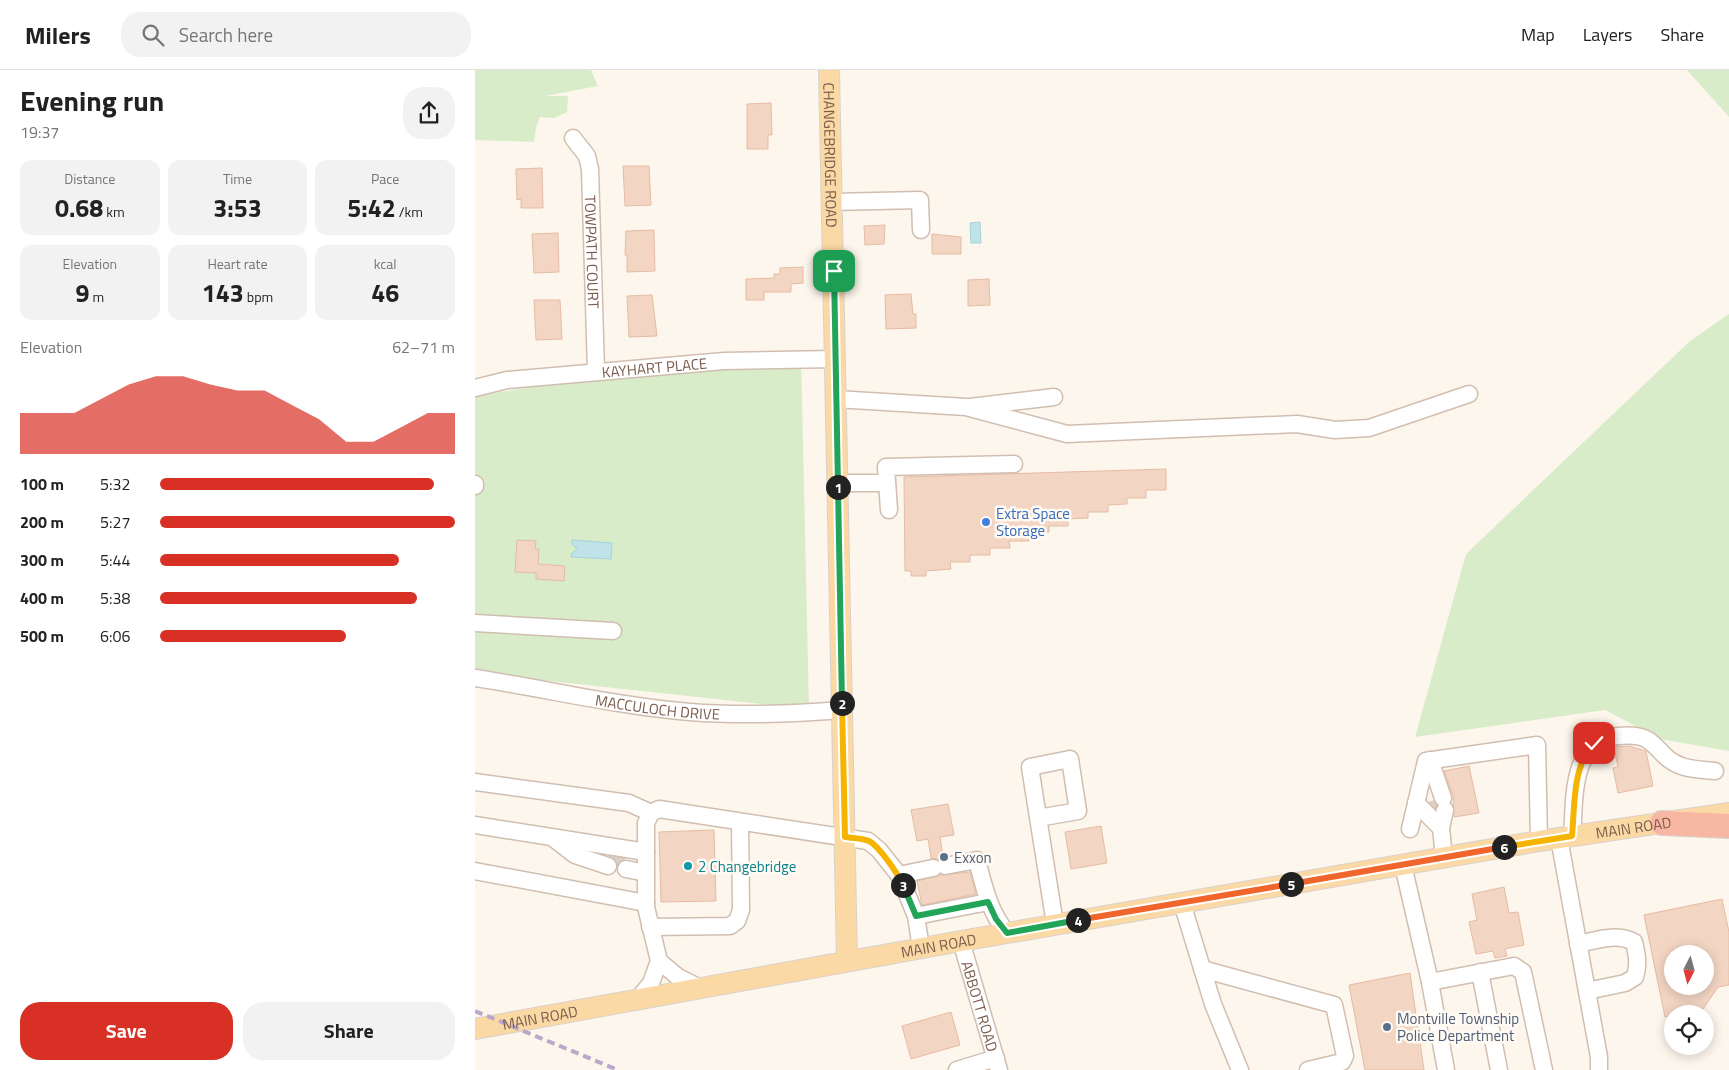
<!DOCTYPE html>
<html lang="en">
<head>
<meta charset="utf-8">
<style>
	:root { --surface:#fff; --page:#f2f2f2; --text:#222; --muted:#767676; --line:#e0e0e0; --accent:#d93025 }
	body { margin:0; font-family:"Titillium Web",sans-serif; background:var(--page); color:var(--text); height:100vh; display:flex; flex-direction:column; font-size:19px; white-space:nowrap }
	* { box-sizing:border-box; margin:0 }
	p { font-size:16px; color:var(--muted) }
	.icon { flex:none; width:28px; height:28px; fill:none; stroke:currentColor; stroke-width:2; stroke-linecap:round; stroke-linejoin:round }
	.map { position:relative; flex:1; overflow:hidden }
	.drawer { display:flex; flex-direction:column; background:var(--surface); width:475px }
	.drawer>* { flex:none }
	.needle { width:32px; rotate:186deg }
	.tools { position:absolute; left:1189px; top:875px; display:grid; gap:10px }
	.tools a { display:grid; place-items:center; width:50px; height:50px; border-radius:50%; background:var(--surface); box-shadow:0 2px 12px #0003; font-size:25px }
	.pin { position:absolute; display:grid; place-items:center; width:42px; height:42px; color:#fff; margin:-21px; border-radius:10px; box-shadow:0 2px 8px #0006 }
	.km { position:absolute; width:25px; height:25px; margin:-12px; border-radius:50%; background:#222; color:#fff; font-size:14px; line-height:25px; text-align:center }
	.round { display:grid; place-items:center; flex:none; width:52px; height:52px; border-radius:20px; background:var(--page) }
	.headline { display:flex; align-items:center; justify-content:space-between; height:85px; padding:0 20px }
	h1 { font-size:28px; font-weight:700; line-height:38px }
	.stats { display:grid; grid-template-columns:repeat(3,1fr); gap:8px; height:85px; padding:5px 20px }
	.stats div { display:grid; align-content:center; border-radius:12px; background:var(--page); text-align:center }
	.stats b { font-size:25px; font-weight:700 }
	.stats small { font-size:14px; font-weight:400 }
	.stats p { font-size:14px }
	.chart { height:140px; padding:10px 20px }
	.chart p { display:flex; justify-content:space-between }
	.chart svg { width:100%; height:90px; margin-top:5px; fill:var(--accent); opacity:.7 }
	.primary-button { display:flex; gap:10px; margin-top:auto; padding:10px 20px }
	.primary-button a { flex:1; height:58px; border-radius:20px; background:var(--accent); color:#fff; font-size:20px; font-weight:700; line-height:58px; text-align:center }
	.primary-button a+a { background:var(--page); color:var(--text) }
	ul { padding:0 20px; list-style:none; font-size:16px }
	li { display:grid; grid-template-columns:80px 60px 1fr; align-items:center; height:38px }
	li i { height:12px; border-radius:6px; background:var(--accent) }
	header { display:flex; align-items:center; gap:30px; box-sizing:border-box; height:70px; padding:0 25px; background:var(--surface); border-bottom:1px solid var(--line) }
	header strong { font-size:24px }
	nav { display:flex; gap:28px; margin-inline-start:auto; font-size:18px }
	.search { width:350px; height:45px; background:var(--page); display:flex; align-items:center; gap:12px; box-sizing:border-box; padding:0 18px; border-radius:20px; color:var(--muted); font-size:19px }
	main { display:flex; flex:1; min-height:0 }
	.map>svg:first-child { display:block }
	.green { fill:#d8ecc9 }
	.water { fill:#bfe3e8; stroke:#a5d3da }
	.building { fill:#f3d5c3; stroke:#e6bba3; fill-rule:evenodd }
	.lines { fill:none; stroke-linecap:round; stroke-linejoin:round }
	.minor-tunnel { stroke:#dcd0c4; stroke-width:16; stroke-dasharray:16 8; stroke-linecap:butt }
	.minor-casing { stroke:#d1beb0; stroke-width:19 }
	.major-casing { stroke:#dad1cd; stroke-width:22 }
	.highway-casing { stroke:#dad1cd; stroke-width:26 }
	.minor { stroke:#fff; stroke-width:16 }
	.major { stroke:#fbd9a5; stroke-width:20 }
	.highway { stroke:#f7b7a3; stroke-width:24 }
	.rail { stroke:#b9a8c9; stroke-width:4; stroke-dasharray:8 5; stroke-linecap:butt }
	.split-1-casing { stroke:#fff; stroke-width:10 }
	.split-2-casing { stroke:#fff; stroke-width:10 }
	.split-3-casing { stroke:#fff; stroke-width:10 }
	.split-4-casing { stroke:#fff; stroke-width:10 }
	.split-5-casing { stroke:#fff; stroke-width:10 }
	.split-6-casing { stroke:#fff; stroke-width:10 }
	.split-7-casing { stroke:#fff; stroke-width:10 }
	.split-1 { stroke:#22a559; stroke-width:6 }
	.split-2 { stroke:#22a559; stroke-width:6 }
	.split-3 { stroke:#f5b400; stroke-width:6 }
	.split-4 { stroke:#22a559; stroke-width:6 }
	.split-5 { stroke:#f0652b; stroke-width:6 }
	.split-6 { stroke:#f0652b; stroke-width:6 }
	.split-7 { stroke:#f5b400; stroke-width:6 }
	.shop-dot { fill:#3f7fe0; stroke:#fffaf3; stroke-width:2 }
	.service-dot { fill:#5c6f8a; stroke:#fffaf3; stroke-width:2 }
	.culture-dot { fill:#0f9aa8; stroke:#fffaf3; stroke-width:2 }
	.labels { text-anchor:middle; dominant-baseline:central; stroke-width:5; stroke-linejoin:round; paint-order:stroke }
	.street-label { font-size:15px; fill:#7a5c4d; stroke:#fffaf3 }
	.shop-label { font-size:15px; fill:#366cbe; stroke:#fffaf3; text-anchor:start }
	.service-label { font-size:15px; fill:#4e5e75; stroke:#fffaf3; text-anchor:start }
	.culture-label { font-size:15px; fill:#0d838f; stroke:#fffaf3; text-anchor:start }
</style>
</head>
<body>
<header>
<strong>Milers</strong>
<div class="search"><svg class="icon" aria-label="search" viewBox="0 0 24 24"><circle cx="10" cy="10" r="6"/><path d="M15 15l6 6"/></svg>Search here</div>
<nav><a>Map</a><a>Layers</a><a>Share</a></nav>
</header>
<main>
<section class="drawer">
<div class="headline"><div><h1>Evening run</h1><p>19:37</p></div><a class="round"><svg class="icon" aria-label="share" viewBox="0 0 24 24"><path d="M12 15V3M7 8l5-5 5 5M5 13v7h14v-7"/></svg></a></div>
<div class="stats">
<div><p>Distance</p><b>0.68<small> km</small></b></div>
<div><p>Time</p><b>3:53</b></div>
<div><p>Pace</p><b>5:42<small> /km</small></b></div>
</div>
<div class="stats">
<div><p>Elevation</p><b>9<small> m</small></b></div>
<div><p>Heart rate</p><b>143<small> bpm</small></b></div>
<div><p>kcal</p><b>46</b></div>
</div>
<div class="chart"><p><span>Elevation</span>62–71 m</p>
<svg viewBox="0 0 160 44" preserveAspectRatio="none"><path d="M0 44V24L10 24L20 24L30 17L40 10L50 6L60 6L70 10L80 13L90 13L100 20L110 27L120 38L130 38L140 31L150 24L160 24V44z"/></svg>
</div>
<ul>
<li><b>100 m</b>5:32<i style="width:93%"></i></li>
<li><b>200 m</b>5:27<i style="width:100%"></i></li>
<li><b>300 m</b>5:44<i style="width:81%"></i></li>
<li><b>400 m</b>5:38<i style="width:87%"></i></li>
<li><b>500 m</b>6:06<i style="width:63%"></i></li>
</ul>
<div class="primary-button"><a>Save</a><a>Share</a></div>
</section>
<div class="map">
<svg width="1254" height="1000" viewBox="0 0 1254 1000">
	<rect width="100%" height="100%" fill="#fdf6ec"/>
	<g class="green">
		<polygon points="0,0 116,0 123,16 70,26 93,26 92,42 79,48 65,47 61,57 59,72 0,70"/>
		<polygon points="1212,0 1254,0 1254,47"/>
		<polygon points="1254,244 1254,681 1185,669 1130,640 940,667 991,484 1215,271"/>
		<polygon points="326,285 334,639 0,603 0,326 233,289"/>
	</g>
	<g class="water">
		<polygon points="505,152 506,173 496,173 495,153"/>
		<polygon points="97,470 137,473 136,489 96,487 97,483 102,479 97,474"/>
	</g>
	<g class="building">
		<polygon points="296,33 297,65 293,65 293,79 272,79 272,34"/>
		<polygon points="148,96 174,96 176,135 150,136"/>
		<polygon points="67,98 68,138 46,138 46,129 42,130 41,99"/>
		<polygon points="410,155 409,174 390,175 389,156"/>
		<polygon points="179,160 180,201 152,202 152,185 150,185 151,161"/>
		<polygon points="83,163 84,202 59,203 57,164"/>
		<polygon points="457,164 486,167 486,184 457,184"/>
		<polygon points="328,197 328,213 316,214 316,222 289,222 289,230 271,230 271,209 299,208 299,204 305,204 305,198"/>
		<polygon points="514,209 515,235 493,236 493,210"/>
		<polygon points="436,224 438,244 441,244 441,258 411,259 410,225"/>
		<polygon points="177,225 182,266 154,267 152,226"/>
		<polygon points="59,230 85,230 87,269 61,270"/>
		<polygon points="691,399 691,420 671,420 671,428 652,428 652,434 633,435 633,442 613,442 613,448 593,449 593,456 574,456 574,462 554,463 554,471 534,471 535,478 515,478 515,485 495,485 495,492 475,492 476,499 451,501 451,506 436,506 436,501 430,501 429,407"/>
		<polygon points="42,470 61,471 60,479 64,479 63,494 90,496 89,511 61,509 61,503 40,502"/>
		<polygon points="1154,676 1171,681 1178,716 1143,723 1138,698 1143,697 1139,677"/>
		<polygon points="994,696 1004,743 979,747 978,725 969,701"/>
		<polygon points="473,734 479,765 465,767 468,786 463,789 456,788 453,769 442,771 436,740"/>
		<polygon points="626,756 632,793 596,799 590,762"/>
		<polygon points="239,760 241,831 186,832 184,762"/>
		<polygon points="495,802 501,824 447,835 442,811 465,805"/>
		<polygon points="1029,817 1034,843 1043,842 1049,875 1030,879 1032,886 1020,888 1018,881 1001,884 994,852 1002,850 997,824"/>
		<path d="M 1247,829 L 1254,862 L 1254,915 L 1243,917 L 1228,939 L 1190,947 L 1169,845 ZM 1198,884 L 1230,884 L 1230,916 L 1198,916 Z"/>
		<polygon points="935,903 949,1000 890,1000 874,915"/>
		<polygon points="476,942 485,975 436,989 427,956"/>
	</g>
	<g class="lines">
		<g class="minor-tunnel">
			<polyline points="960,730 963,741"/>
			<polyline points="134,788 152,791"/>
		</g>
		<g class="minor-casing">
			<g id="minor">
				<path id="s1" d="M 98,68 L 112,86 L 115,99 L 121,301"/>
				<polyline points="357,132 445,130 446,160"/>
				<path id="s2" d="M 0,318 L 32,310 L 249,291 L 360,289"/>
				<polyline points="361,329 491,337 592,364 822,354 860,360 894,358 994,324"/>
				<polyline points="495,337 579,327"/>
				<polyline points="363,413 412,413"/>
				<polyline points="0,414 0,416"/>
				<polyline points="414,440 411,397 539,394"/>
				<polyline points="0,553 138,561"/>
				<path id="s3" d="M 0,608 C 72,619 143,636 215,642 C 266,646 316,644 367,640"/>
				<polyline points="955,690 968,728"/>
				<polyline points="0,712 154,733 176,743"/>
				<polyline points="941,733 966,758"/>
				<polyline points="563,748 603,741 595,689 555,697 580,854"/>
				<polyline points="0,755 171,782"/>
				<polyline points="935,759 951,691 1062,675 1064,771"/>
				<path d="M 1097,766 C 1100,728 1095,671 1143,666 C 1153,665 1165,665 1173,670 C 1179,674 1185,681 1190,686 C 1205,700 1221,699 1240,701"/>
				<polyline points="78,768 100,785 133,796"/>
				<polyline points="1084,768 1124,987 1124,1000"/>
				<polyline points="969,788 966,758 970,740"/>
				<polyline points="928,795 955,912 1039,896 1048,902 1069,1000"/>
				<path d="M 470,796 L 502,790 C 509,817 514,841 532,863"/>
				<polyline points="151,799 171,803"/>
				<polyline points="0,801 171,833"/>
				<polyline points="707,833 738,934 765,1000"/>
				<polyline points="441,846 513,832"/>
				<polyline points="175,857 255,856 262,851 266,840 265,752"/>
				<path id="s4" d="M 486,871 L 524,1000"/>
				<path d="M 1103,874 C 1122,870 1141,863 1159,872 C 1162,885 1164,894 1160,907 L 1150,913 L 1112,921"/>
				<polyline points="446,878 441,846 424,805 458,798"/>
				<polyline points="184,891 203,907 225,918"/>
				<polyline points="727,899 859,935 870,986 867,992 833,1000"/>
				<polyline points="1005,902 1024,1000"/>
				<polyline points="955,912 971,1000"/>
				<polyline points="163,929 176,913 184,891 171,837 171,753 176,743 184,739 393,771 404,780 424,805"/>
				<polyline points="482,1000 521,988"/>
			</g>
		</g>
		<g class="major-casing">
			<g id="major">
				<path id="s5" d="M 354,0 L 372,891"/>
				<path id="s6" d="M 0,959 L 486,871 L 1064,771 L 1254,743"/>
			</g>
		</g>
		<g class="highway-casing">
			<polyline id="highway" points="1187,753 1254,756"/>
		</g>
		<use href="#minor" class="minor"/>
		<use href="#major" class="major"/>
		<use href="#highway" class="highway"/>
		<polyline class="rail" points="0,941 143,1000"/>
	</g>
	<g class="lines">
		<g class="split-1-casing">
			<polyline id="split-1" points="359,201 363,417"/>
		</g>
		<g class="split-2-casing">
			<polyline id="split-2" points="363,417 367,633"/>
		</g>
		<g class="split-3-casing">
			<path id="split-3" d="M 367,633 L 370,767 C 377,768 387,768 394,771 C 404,776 423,804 428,815"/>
		</g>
		<g class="split-4-casing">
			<polyline id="split-4" points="428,815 441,846 513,832 521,849 532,863 603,850"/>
		</g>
		<g class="split-5-casing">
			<polyline id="split-5" points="603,850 816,814"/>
		</g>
		<g class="split-6-casing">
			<polyline id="split-6" points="816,814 1029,777"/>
		</g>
		<g class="split-7-casing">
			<path id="split-7" d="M 1029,777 L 1097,766 C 1100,735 1097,697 1119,673"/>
		</g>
		<use href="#split-1" class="split-1"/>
		<use href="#split-2" class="split-2"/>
		<use href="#split-3" class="split-3"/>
		<use href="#split-4" class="split-4"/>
		<use href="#split-5" class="split-5"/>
		<use href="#split-6" class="split-6"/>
		<use href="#split-7" class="split-7"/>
	</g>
	<circle class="shop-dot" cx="511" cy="452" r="5"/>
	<g class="service-dot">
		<circle cx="469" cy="787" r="5"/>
		<circle cx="912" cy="957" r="5"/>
	</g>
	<circle class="culture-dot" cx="213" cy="796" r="5"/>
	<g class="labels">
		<g class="street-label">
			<text stroke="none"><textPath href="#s5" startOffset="85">CHANGEBRIDGE ROAD</textPath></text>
			<text stroke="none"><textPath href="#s1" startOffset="119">TOWPATH COURT</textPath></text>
			<text stroke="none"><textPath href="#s2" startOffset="181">KAYHART PLACE</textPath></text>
			<text stroke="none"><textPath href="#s3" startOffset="185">MACCULOCH DRIVE</textPath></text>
			<text stroke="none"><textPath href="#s6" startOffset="1176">MAIN ROAD</textPath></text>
			<text stroke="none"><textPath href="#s6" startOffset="471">MAIN ROAD</textPath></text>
			<text stroke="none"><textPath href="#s4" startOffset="68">ABBOTT ROAD</textPath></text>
			<text stroke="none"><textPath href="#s6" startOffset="66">MAIN ROAD</textPath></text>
		</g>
		<g class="shop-label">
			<text x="521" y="443">Extra Space<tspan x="521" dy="17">Storage</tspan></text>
		</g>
		<g class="service-label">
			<text x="479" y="787">Exxon</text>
			<text x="922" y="948">Montville Township<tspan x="922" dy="17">Police Department</tspan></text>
		</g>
		<g class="culture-label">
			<text x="223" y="796">2 Changebridge</text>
		</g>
	</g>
</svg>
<div class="tools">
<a><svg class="needle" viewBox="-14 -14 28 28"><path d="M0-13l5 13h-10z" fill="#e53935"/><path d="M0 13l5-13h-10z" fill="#767676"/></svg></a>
<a><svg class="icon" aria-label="locate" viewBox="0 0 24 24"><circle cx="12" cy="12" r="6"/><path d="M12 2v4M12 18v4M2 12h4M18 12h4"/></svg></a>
</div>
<div class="pin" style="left:359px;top:201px;background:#1e9e55"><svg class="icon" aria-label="arrive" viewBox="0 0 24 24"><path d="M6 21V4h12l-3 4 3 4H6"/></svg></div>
<div class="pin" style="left:1119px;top:673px;background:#d93025"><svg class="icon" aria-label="check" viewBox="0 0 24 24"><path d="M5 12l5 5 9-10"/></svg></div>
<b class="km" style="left:363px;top:417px">1</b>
<b class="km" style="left:367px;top:633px">2</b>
<b class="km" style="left:428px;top:815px">3</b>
<b class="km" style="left:603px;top:850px">4</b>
<b class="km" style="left:816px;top:814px">5</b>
<b class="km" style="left:1029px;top:777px">6</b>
</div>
</main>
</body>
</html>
